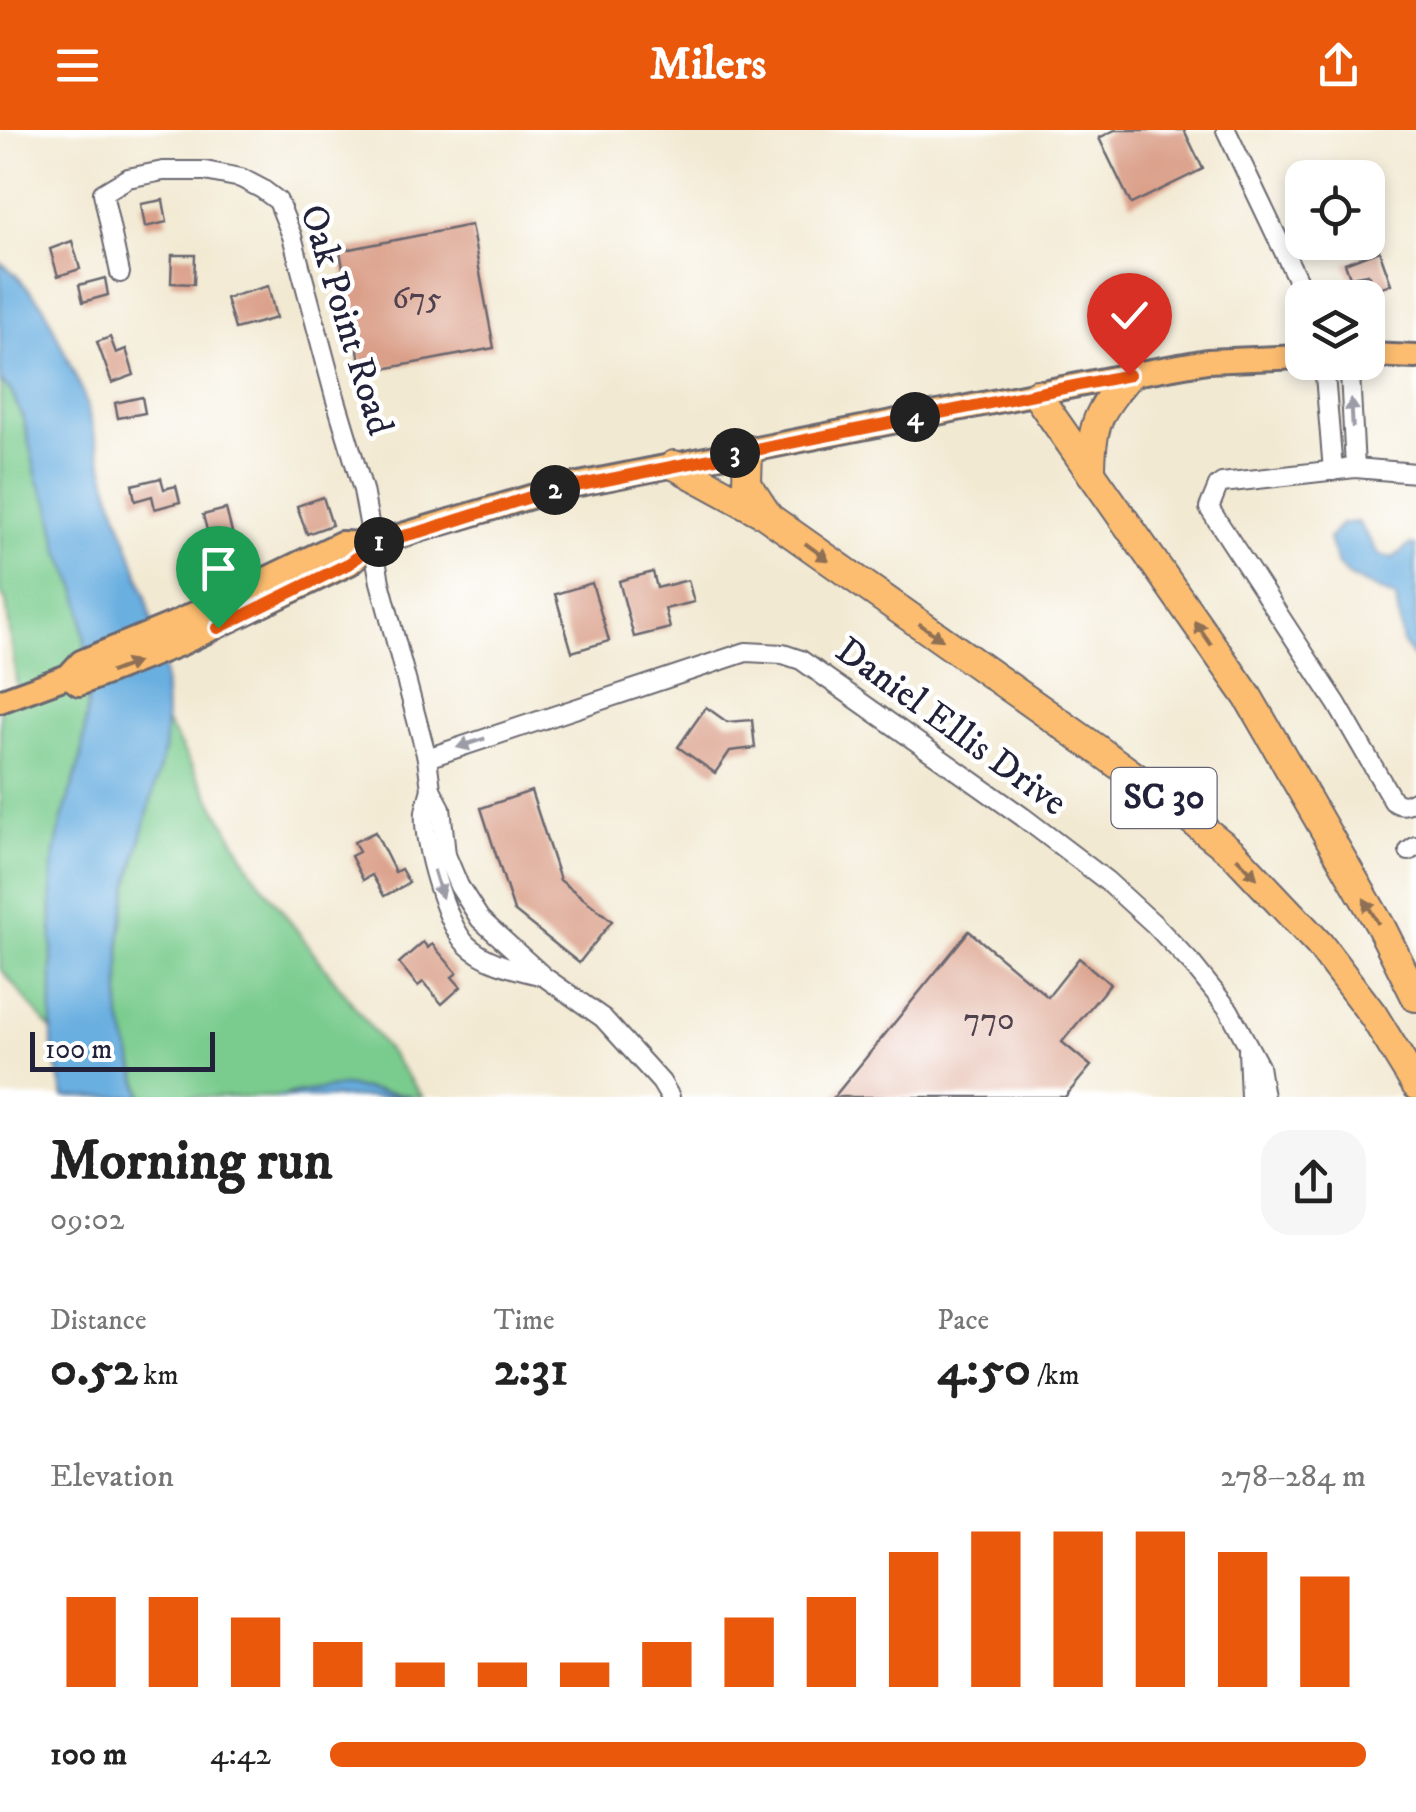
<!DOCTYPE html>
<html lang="en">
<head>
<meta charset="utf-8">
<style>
	:root { --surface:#fff; --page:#f6f6f6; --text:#222; --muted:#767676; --accent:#ea580c }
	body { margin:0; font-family:"IM FELL DW Pica",serif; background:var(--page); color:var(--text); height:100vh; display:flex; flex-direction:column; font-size:38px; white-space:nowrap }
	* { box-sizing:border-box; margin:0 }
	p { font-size:32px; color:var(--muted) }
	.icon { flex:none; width:55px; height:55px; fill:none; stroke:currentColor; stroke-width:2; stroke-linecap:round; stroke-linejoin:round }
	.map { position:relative; height:967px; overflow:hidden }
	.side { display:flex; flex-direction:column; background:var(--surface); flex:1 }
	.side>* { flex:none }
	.controls { position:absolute; left:1285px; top:30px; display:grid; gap:20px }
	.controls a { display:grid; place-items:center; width:100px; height:100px; border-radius:20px; background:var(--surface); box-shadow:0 5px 15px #0003; font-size:50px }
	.scale { position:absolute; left:30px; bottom:25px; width:185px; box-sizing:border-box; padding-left:10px; border:5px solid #22223b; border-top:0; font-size:28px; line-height:35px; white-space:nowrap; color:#22223b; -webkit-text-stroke:8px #fff; paint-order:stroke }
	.pin { position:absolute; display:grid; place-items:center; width:85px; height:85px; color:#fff; margin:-102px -42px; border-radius:50% 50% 50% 0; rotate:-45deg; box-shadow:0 0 10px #0007 }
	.pin .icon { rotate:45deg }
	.km { position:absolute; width:50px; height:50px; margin:-25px; border-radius:50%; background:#222; color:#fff; font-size:28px; line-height:50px; text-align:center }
	.round { display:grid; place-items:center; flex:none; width:105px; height:105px; border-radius:30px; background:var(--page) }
	.overview { display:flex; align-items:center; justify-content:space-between; height:170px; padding:0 50px }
	h1 { font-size:55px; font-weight:700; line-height:75px }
	.figures { display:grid; grid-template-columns:repeat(3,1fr); gap:15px; height:170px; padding:10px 50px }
	.figures div { display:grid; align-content:center }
	.figures b { font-size:50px; font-weight:700 }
	.figures small { font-size:28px; font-weight:400 }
	.figures p { font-size:28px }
	.chart { height:280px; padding:20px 50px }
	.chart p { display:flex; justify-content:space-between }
	.chart svg { width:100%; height:180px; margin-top:10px; stroke:var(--accent); stroke-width:6 }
	ul { padding:0 50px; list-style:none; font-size:32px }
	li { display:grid; grid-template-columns:160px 120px 1fr; align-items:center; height:75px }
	li i { height:25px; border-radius:12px; background:var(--accent) }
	header { display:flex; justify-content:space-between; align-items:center; height:130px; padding:0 50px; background:var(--accent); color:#fff; font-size:45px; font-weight:700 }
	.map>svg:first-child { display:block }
	.green { fill:#7acc8e; stroke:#4e7764; stroke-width:2.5 }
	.water { fill:#69afe0; stroke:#46688e; stroke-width:2.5 }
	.building { fill:#da9f88 }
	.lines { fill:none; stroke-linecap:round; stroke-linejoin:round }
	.minor-casing { stroke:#6b6870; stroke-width:22 }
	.major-casing { stroke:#6b6870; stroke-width:28 }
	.highway-casing { stroke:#6b6870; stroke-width:32 }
	.minor { stroke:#fff; stroke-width:18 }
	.major { stroke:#fcbd6f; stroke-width:22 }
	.highway { stroke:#fcbd6f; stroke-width:28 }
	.oneway { fill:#9c9ca7 }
	.oneway2 { fill:#8f7055 }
	.route-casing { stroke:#fff; stroke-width:20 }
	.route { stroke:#ea580c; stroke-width:12 }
	.labels { text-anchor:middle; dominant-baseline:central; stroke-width:9; stroke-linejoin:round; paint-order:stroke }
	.number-label { font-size:32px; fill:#50414e }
	.shield { fill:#fff; stroke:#646476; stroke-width:2.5 }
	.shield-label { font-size:35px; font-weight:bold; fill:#22223b }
	.street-label { font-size:38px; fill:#22223b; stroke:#fff }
</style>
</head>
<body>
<header><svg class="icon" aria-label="menu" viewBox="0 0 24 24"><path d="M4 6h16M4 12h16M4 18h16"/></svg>Milers<svg class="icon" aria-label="share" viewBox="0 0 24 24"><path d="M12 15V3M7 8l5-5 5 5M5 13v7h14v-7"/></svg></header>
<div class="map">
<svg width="1416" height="967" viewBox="0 0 1416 967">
	<rect width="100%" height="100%" fill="#fff"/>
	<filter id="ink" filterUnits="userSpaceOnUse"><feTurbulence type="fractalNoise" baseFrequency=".01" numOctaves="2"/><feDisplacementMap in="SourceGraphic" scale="20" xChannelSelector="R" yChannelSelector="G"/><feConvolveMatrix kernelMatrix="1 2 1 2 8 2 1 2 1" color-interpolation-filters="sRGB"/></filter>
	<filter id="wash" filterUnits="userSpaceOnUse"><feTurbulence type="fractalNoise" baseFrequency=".0048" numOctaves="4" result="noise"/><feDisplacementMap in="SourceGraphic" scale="40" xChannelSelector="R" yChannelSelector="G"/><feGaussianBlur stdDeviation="2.25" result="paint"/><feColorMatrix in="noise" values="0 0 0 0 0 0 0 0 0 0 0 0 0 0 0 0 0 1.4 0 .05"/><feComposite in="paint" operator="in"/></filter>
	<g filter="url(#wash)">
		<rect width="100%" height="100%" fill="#f2e9d2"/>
		<g class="green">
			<polygon points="0,250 11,261 24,291 38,352 50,375 59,420 77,459 81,476 88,542 87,583 81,629 62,689 52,737 52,901 0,838 0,570 18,565 6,471 0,462"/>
			<polygon points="166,591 252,741 423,967 344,956 291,963 282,967 143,967 120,886 120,810 128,758 164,621"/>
		</g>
		<g class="water">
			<polygon points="0,132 15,144 44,177 83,263 111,365 145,463 164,541 166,591 164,621 128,758 120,810 120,886 142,967 64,967 52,916 52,737 62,689 81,629 89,565 88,542 81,476 77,459 59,420 50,375 38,352 24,291 11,261 0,250"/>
			<polygon points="1358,392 1379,425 1393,428 1410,415 1416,416 1416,531 1403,514 1396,468 1350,447 1338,435 1329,409 1341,394"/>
			<polygon points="344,956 411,967 274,967"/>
		</g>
		<g id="blocks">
			<g class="building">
				<polygon points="1115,0 1184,0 1203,39 1131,74 1099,8"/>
				<polygon points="163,70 167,92 145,97 141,74"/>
				<polygon points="471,95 494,218 362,243 340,121"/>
				<polygon points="72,111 80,139 58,146 50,119"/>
				<polygon points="1379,120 1391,154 1376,159 1368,144 1350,147 1345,133"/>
				<polygon points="172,125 195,125 194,154 171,153"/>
				<polygon points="105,148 108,165 83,172 79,155"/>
				<polygon points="268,156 276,188 235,199 226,168"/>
				<polygon points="110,207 116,223 126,219 134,245 112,253 97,212"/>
				<polygon points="142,267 145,283 118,288 115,273"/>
				<polygon points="161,348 164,359 176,356 180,372 155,379 152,366 135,371 132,355"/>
				<polygon points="323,367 332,395 307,404 297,376"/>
				<polygon points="226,379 232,402 209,408 203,385"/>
				<polygon points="653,442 657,458 688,450 694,472 665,479 670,498 634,507 619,451"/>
				<polygon points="592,453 609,511 572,522 555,464"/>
				<polygon points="706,577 727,592 752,590 755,618 730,621 715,643 678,617"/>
				<polygon points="531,661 560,750 612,791 579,833 514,781 481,678"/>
				<polygon points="375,702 395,742 401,739 409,753 384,766 372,745 363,750 351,726 359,722 354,712"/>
				<polygon points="969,801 1048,867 1079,828 1110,854 1062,912 1091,936 1065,967 834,967"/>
				<polygon points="423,812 428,818 432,814 457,843 452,847 461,857 442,874 423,852 418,856 399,833"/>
			</g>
		</g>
	</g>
	<g filter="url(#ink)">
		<use href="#blocks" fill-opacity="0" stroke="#6b6870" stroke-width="2.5"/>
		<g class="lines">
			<g class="minor-casing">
				<g id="minor">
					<polyline points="1226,0 1306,168"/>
					<polyline points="120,143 103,63 128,48 163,41 205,41 241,48 262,59 278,71 292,106 335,267 363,360 380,452 427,628 431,659 441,678 446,725 459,756 480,789 543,846 603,888 661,952 670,967"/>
					<polyline points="1329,232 1325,245 1333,341"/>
					<polyline points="1338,232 1350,243 1355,338"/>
					<path d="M 1416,343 L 1355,338 L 1222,353 L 1218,356 L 1209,378 L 1337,574 L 1393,671 C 1402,677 1407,675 1416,670"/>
					<polyline points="427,628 746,522 783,524 801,530 1023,687 1107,751 1154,794 1193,835 1229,880 1259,936 1264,967"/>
					<path d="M 431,659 C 429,667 426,675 425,682 C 422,711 446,795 467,815 C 486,833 515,839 539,845"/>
					<polyline points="1409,721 1416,716"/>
					<polyline points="1248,920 1250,967"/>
				</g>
			</g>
			<g class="major-casing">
				<g id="major">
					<polyline points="1368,225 1416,227"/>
					<polyline points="68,546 79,554 180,514 350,433 372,414"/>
					<polyline points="0,571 68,546 81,532 173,494 341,413 372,414 564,357 1129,245 1207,231 1302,227"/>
				</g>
			</g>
			<g class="highway-casing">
				<g id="highway">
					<polyline points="1036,264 1248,567 1381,797 1416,867"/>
					<polyline points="748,320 747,354 766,383"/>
					<polyline points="674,335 764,384 1097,619 1168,671 1233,723 1319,814 1373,885 1416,955"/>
					<path d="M 1091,343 C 1091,294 1098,281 1129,245"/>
				</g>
			</g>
			<use href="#minor" class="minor"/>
			<use href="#major" class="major"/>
			<use href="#highway" class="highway"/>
		</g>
		<defs><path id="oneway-solid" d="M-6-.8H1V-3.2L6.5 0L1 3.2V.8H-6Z" transform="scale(2.5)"/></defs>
		<g class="oneway">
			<use href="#oneway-solid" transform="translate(1352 283) rotate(-93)"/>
			<use href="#oneway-solid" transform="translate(471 613) rotate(162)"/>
			<use href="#oneway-solid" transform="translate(438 754) rotate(73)"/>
		</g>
		<g class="oneway2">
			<use href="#oneway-solid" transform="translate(817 422) rotate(36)"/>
			<use href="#oneway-solid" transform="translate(931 502) rotate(35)"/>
			<use href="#oneway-solid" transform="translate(1203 503) rotate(-125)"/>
			<use href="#oneway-solid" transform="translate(124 537) rotate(-21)"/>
			<use href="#oneway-solid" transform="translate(1247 738) rotate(46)"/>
			<use href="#oneway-solid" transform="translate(1371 781) rotate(-120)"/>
		</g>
	</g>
	<g class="lines" filter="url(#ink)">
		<g class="route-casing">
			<polyline id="route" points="218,498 350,433 372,414 423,401 546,362 1129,245"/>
		</g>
		<use href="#route" class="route"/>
	</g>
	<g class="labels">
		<g class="number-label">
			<text x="417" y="169">675</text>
			<text x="989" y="890">770</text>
		</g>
		<rect class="shield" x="1111.5" y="638" width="105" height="60" rx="8"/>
		<g class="shield-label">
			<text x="1164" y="668">SC 30</text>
		</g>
		<g class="street-label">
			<text transform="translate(346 190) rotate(73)">Oak Point Road</text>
			<text transform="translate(951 597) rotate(36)">Daniel Ellis Drive</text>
		</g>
	</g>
</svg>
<div class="controls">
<a><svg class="icon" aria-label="locate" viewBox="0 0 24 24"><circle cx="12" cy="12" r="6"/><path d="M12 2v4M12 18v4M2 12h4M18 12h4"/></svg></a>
<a><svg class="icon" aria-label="layers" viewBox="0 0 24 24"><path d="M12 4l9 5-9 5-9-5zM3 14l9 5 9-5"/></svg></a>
</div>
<div class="scale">100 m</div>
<div class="pin" style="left:218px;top:498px;background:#1e9e55"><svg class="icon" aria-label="arrive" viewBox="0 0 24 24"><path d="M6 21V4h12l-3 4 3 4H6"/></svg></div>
<div class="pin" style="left:1129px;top:245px;background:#d93025"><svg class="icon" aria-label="check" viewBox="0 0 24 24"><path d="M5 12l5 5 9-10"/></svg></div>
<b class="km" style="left:379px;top:412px">1</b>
<b class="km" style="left:555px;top:360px">2</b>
<b class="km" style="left:735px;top:323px">3</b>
<b class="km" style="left:915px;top:287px">4</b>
</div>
<section class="side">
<div class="overview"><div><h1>Morning run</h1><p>09:02</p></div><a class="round"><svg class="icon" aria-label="share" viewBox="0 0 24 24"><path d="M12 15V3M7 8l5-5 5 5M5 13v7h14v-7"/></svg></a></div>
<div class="figures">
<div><p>Distance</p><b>0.52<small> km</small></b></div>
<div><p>Time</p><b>2:31</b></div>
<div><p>Pace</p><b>4:50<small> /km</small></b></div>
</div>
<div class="chart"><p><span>Elevation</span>278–284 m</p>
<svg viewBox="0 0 160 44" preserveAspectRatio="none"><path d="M5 44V22M15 44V22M25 44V27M35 44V33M45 44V38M55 44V38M65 44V38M75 44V33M85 44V27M95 44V22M105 44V11M115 44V6M125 44V6M135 44V6M145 44V11M155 44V17"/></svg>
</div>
<ul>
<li><b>100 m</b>4:42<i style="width:100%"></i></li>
</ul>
</section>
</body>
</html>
